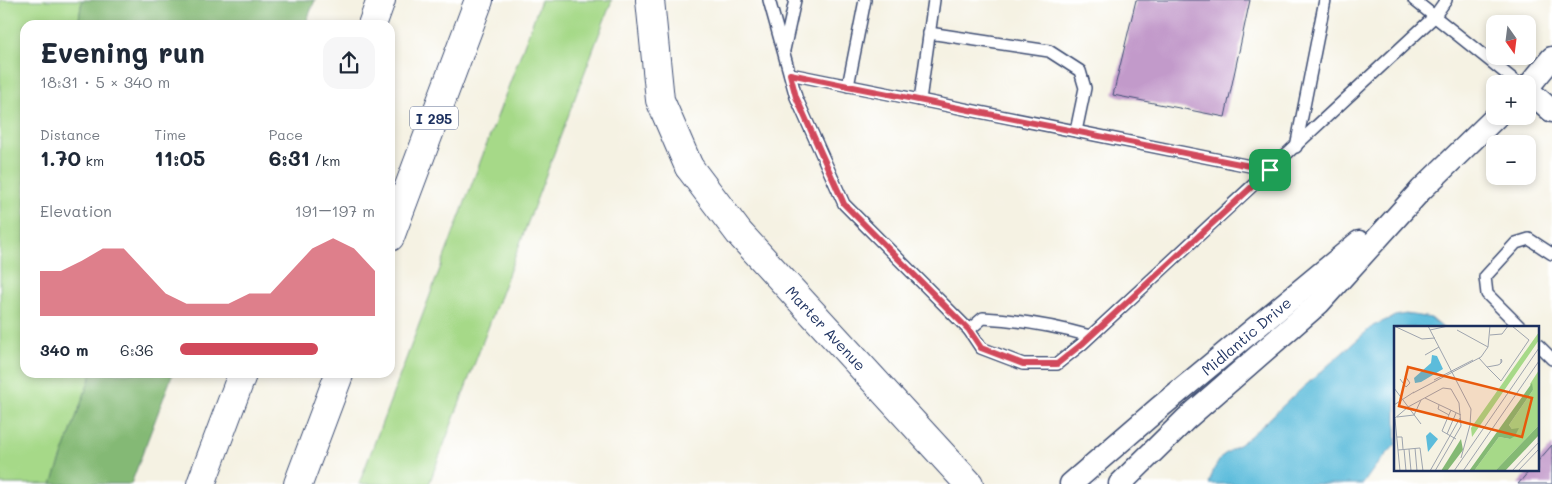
<!DOCTYPE html>
<html lang="en">
<head>
<meta charset="utf-8">
<style>
	:root { --surface:#fff; --page:#f6f6f7; --text:#1f2937; --muted:#747a83; --accent:#d1495b }
	body { margin:0; font-family:Mali,sans-serif; background:var(--page); color:var(--text); height:100vh; display:flex; flex-direction:column; font-size:19px; white-space:nowrap }
	* { box-sizing:border-box; margin:0 }
	p { font-size:16px; color:var(--muted) }
	.icon { flex:none; width:28px; height:28px; fill:none; stroke:currentColor; stroke-width:2; stroke-linecap:round; stroke-linejoin:round }
	.map { position:relative; flex:1; overflow:hidden }
	.drawer { position:absolute; left:20px; top:20px; width:375px; height:358px; display:flex; flex-direction:column; background:var(--surface); border-radius:15px; box-shadow:0 2px 8px #0003 }
	.drawer>* { flex:none }
	.needle { width:32px; rotate:166deg }
	.controls { position:absolute; left:1486px; top:15px; display:grid; gap:10px }
	.controls a { display:grid; place-items:center; width:50px; height:50px; border-radius:10px; background:var(--surface); box-shadow:0 2px 8px #0003; font-size:25px }
	.pin { position:absolute; display:grid; place-items:center; width:42px; height:42px; color:#fff; margin:-21px; border-radius:10px; box-shadow:0 2px 8px #0006 }
	.round { display:grid; place-items:center; flex:none; width:52px; height:52px; border-radius:15px; background:var(--page) }
	.overview { display:flex; align-items:center; justify-content:space-between; height:85px; padding:0 20px }
	h1 { font-size:28px; font-weight:800; line-height:38px }
	.figures { display:grid; grid-template-columns:repeat(3,1fr); gap:8px; height:85px; padding:5px 20px }
	.figures div { display:grid; align-content:center }
	.figures b { font-size:21px; font-weight:800 }
	.figures small { font-size:14px; font-weight:400 }
	.figures p { font-size:14px }
	.chart { height:140px; padding:10px 20px }
	.chart p { display:flex; justify-content:space-between }
	.chart svg { width:100%; height:90px; margin-top:5px; fill:var(--accent); opacity:.7 }
	ul { padding:0 20px; list-style:none; font-size:16px }
	li { display:grid; grid-template-columns:80px 60px 1fr; align-items:center; height:38px }
	li i { height:12px; border-radius:6px; background:var(--accent) }
	.map>svg:first-child { display:block }
	.green { fill:#a6d988; stroke:#608473 }
	.forest { fill:#84b974; stroke:#507469 }
	.water { fill:#5cbcdb; stroke:#3c769c }
	.building { fill:#c29aca }
	.lines { fill:none; stroke-linecap:round; stroke-linejoin:round }
	.service-casing { stroke:#3c4c72; stroke-width:14 }
	.minor-casing { stroke:#3c4c72; stroke-width:25 }
	.primary-casing { stroke:#3c4c72; stroke-width:30 }
	.motorway-casing { stroke:#3c4c72; stroke-width:30 }
	.service { stroke:#fff; stroke-width:11 }
	.minor { stroke:#fff; stroke-width:22 }
	.primary { stroke:#fff; stroke-width:28 }
	.motorway { stroke:#fff; stroke-width:28 }
	.route-casing { stroke:#fff; stroke-width:10 }
	.route { stroke:#d1495b; stroke-width:6 }
	.labels { text-anchor:middle; dominant-baseline:central; stroke-width:5; stroke-linejoin:round; paint-order:stroke }
	.shield { fill:#fff; stroke:#5f6d8e; stroke-width:1 }
	.shield-label { font-size:14px; font-weight:bold; fill:#1b2f5e }
	.street-label { font-size:15px; fill:#1b2f5e; stroke:#fff }
	.inset-road { fill:none; stroke:#9ea4ae; stroke-width:1 }
	.view { fill:#e8590c; fill-opacity:0.15; stroke:#e8590c; stroke-width:2.5 }
	.inset-edge { fill:none; stroke:#1b2f5e; stroke-width:2.5 }
</style>
</head>
<body>
<div class="map">
<svg width="1552" height="484" viewBox="0 0 1552 484">
	<rect width="100%" height="100%" fill="#fff"/>
	<filter id="ink" filterUnits="userSpaceOnUse"><feTurbulence type="fractalNoise" baseFrequency=".02" numOctaves="2"/><feDisplacementMap in="SourceGraphic" scale="10" xChannelSelector="R" yChannelSelector="G"/><feConvolveMatrix kernelMatrix="1 2 1 2 8 2 1 2 1" color-interpolation-filters="sRGB"/></filter>
	<filter id="wash" filterUnits="userSpaceOnUse"><feTurbulence type="fractalNoise" baseFrequency=".0096" numOctaves="4" result="noise"/><feDisplacementMap in="SourceGraphic" scale="20" xChannelSelector="R" yChannelSelector="G"/><feGaussianBlur stdDeviation="1.12" result="paint"/><feColorMatrix in="noise" values="0 0 0 0 0 0 0 0 0 0 0 0 0 0 0 0 0 1.4 0 .05"/><feComposite in="paint" operator="in"/></filter>
	<g filter="url(#wash)">
		<rect width="100%" height="100%" fill="#f5f2e3"/>
		<g class="green">
			<polygon points="0,0 82,0 78,25 25,25 25,372 92,373 52,484 0,484"/>
			<polygon points="541,0 612,0 429,484 359,484"/>
		</g>
		<g class="forest">
			<polygon points="82,0 315,0 305,25 78,25"/>
			<polygon points="92,373 173,373 131,484 52,484"/>
		</g>
		<polygon class="water" points="1406,314 1431,318 1443,328 1396,328 1396,444 1375,467 1363,484 1209,484 1214,469 1222,456 1243,442 1264,424 1290,399 1358,339 1373,326 1395,316"/>
		<g id="blocks">
			<g class="building">
				<polygon points="1136,0 1250,0 1225,117 1113,95"/>
				<polygon points="1552,445 1552,484 1518,484 1530,470 1538,470 1538,461"/>
			</g>
		</g>
	</g>
	<g filter="url(#ink)">
		<use href="#blocks" fill-opacity="0" stroke="#3c4c72" stroke-width="1"/>
		<g class="lines">
			<g class="service-casing">
				<g id="service">
					<polyline points="769,0 796,97 844,204 969,330 981,348 1023,364 1057,364 1082,344 1434,17 1446,0"/>
					<polyline points="1414,0 1519,84"/>
					<polyline points="929,33 1049,51 1080,71 1085,88 1076,131"/>
					<polyline points="784,50 795,0"/>
					<polyline points="790,74 1270,170"/>
					<polyline points="848,86 865,0"/>
					<polyline points="920,100 934,0"/>
					<polyline points="1296,147 1325,0"/>
					<polyline points="1521,328 1487,294 1485,277 1516,243 1529,239 1552,254"/>
					<path d="M 969,330 L 983,318 C 1019,320 1055,326 1090,336"/>
					<polyline points="1538,345 1552,359"/>
				</g>
			</g>
			<g class="minor-casing">
				<g id="minor">
					<polyline points="1528,87 1552,58"/>
					<polyline points="1528,90 1552,111"/>
					<polyline points="1071,484 1159,408 1359,242"/>
					<polyline points="1120,484 1186,419 1319,303 1421,190 1497,116"/>
				</g>
			</g>
			<g class="primary-casing">
				<polyline id="primary" points="689,167 739,233 969,484"/>
			</g>
			<g class="motorway-casing">
				<g id="motorway">
					<polyline points="650,0 660,100 689,167"/>
					<polyline points="372,25 381,0"/>
					<polyline points="390,237 479,0"/>
					<polyline points="201,484 243,372"/>
					<polyline points="298,484 340,372"/>
				</g>
			</g>
			<use href="#service" class="service"/>
			<use href="#minor" class="minor"/>
			<use href="#primary" class="primary"/>
			<use href="#motorway" class="motorway"/>
		</g>
	</g>
	<g class="lines" filter="url(#ink)">
		<g class="route-casing">
			<polygon id="route" points="790,74 848,86 1270,170 1082,344 1057,364 1023,364 981,348 969,330 844,204 796,97"/>
		</g>
		<use href="#route" class="route"/>
	</g>
	<g class="labels">
		<rect class="shield" x="410" y="106.5" width="48" height="23" rx="4"/>
		<g class="shield-label">
			<text x="434" y="118">I 295</text>
		</g>
		<g class="street-label">
			<text transform="translate(826 328) rotate(47)">Marter Avenue</text>
			<text transform="translate(1246 336) rotate(-40)">Midlantic Drive</text>
		</g>
	</g>
	<g transform="translate(1394 326)">
		<rect width="145" height="145" fill="#f5f2e3"/>
		<path d="M 145,6 L 145,14 L 78,111 L 77,102 ZM 145,44 L 145,99 L 101,145 L 80,145 L 105,111 L 116,113 L 118,103 L 115,99 L 139,64 L 136,58 Z" fill="#a6d988"/>
		<path d="M 138,57 L 139,64 L 115,99 L 118,103 L 125,102 L 121,110 L 116,113 L 105,111 L 80,145 L 75,145 ZM 145,99 L 145,109 L 111,145 L 101,145 ZM 67,113 L 69,124 L 53,145 L 47,145 Z" fill="#84b974"/>
		<path d="M 38,29 L 43,30 L 49,43 L 27,56 L 21,57 L 20,52 L 37,37 ZM 36,106 L 44,113 L 34,126 L 32,110 Z" fill="#5cbcdb"/>
		<path class="inset-road" d="M 0,0 L 28,13 L 41,12M 34,0 L 77,83M 36,4 L 54,0M 63,4 L 94,21M 96,9 L 108,8 L 114,0M 31,29 L 45,21M 85,32 L 93,41 L 104,39 L 106,38 L 107,37 L 108,35 L 107,33 L 107,37M 93,41 L 107,55 L 135,14 L 118,0M 6,53 L 12,61 L 16,57 L 11,50M 40,54 L 79,34M 0,62 L 27,98M 19,67 L 87,31 L 94,21 L 96,0M 31,72 L 67,89M 0,79 L 20,66M 45,79 L 44,83 L 55,89M 57,84 L 48,105 L 62,113M 3,91 L 20,89 L 27,74M 0,93 L 14,81 L 49,62 L 57,63 L 65,77 L 67,100 L 41,145M 1,93 L 6,145M 53,108 L 62,87M 3,111 L 8,111 L 9,123M 21,122 L 23,145M 10,123 L 12,145M 15,123 L 17,145M 4,124 L 26,122 L 29,145M 67,132 L 76,99 L 77,83M 36,145 L 66,92M 60,145 L 145,22M 69,145 L 145,35M 118,145 L 145,116M 124,145 L 145,123"/>
		<path class="view" d="M 14,41 L 138,72 L 128,111 L 5,80 Z"/>
		<rect width="145" height="145" class="inset-edge"/>
	</g>
</svg>
<div class="controls">
<a><svg class="needle" viewBox="-14 -14 28 28"><path d="M0-13l5 13h-10z" fill="#e53935"/><path d="M0 13l5-13h-10z" fill="#747a83"/></svg></a>
<a>+</a>
<a>−</a>
</div>
<div class="pin" style="left:1270px;top:170px;background:#1e9e55"><svg class="icon" aria-label="arrive" viewBox="0 0 24 24"><path d="M6 21V4h12l-3 4 3 4H6"/></svg></div>
<section class="drawer">
<div class="overview"><div><h1>Evening run</h1><p>18:31 · 5 × 340 m</p></div><a class="round"><svg class="icon" aria-label="share" viewBox="0 0 24 24"><path d="M12 15V3M7 8l5-5 5 5M5 13v7h14v-7"/></svg></a></div>
<div class="figures">
<div><p>Distance</p><b>1.70<small> km</small></b></div>
<div><p>Time</p><b>11:05</b></div>
<div><p>Pace</p><b>6:31<small> /km</small></b></div>
</div>
<div class="chart"><p><span>Elevation</span>191–197 m</p>
<svg viewBox="0 0 160 44" preserveAspectRatio="none"><path d="M0 44V22L10 22L20 17L30 11L40 11L50 22L60 33L70 38L80 38L90 38L100 33L110 33L120 22L130 11L140 6L150 11L160 22V44z"/></svg>
</div>
<ul>
<li><b>340 m</b>6:36<i style="width:71%"></i></li>
</ul>
</section>
</div>
</body>
</html>
